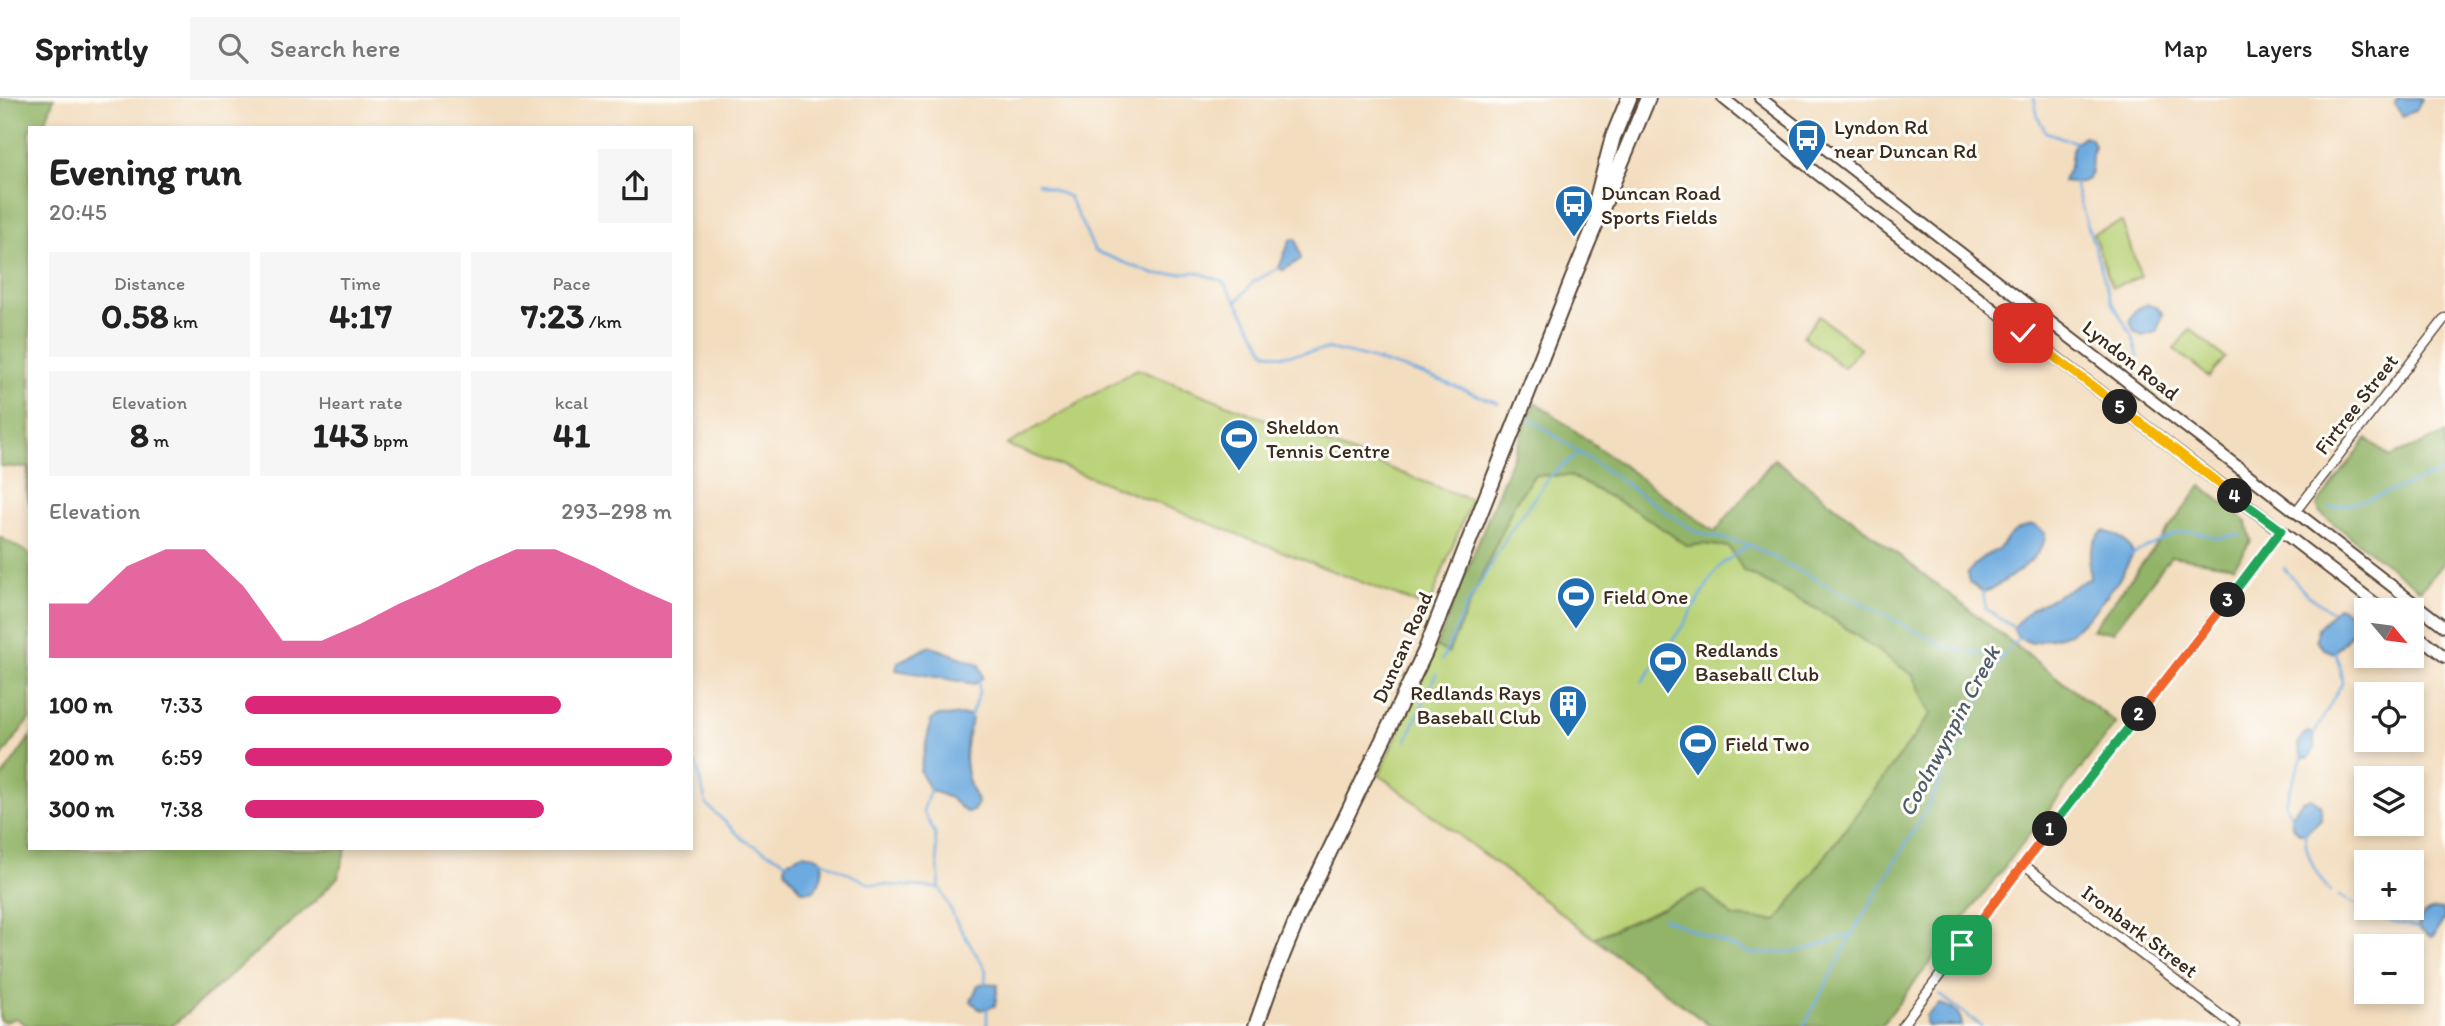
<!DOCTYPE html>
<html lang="en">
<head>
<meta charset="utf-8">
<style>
	:root { --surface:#fff; --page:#f6f6f6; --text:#222; --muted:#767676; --line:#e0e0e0; --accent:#db2777 }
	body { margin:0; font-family:Itim,sans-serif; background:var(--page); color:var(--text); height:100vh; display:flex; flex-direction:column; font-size:26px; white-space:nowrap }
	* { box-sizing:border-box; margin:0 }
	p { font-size:23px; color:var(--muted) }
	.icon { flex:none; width:38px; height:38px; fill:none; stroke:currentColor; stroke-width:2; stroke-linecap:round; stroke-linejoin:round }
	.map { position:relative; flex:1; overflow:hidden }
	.details { position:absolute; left:28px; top:28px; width:665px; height:724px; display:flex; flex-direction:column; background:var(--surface); border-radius:0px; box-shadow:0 4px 10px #0003 }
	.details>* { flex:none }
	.needle { width:46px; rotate:119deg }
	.tools { position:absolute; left:2354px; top:500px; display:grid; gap:14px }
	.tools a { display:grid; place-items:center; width:70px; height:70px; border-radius:0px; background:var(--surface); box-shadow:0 4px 10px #0003; font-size:35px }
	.pin { position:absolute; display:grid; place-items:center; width:60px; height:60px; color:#fff; margin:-30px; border-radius:14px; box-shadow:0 4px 10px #0006 }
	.km { position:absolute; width:35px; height:35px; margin:-18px; border-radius:50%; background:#222; color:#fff; font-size:19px; line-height:35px; text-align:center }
	.round { display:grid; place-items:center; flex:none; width:74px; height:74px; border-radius:0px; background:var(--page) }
	.overview { display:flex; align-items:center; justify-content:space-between; height:119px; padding:0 21px }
	h1 { font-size:38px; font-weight:700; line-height:52px }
	.stats { display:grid; grid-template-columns:repeat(3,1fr); gap:10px; height:119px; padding:7px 21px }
	.stats div { display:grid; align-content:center; border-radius:0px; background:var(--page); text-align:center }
	.stats b { font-size:35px; font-weight:700 }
	.stats small { font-size:19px; font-weight:400 }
	.stats p { font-size:19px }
	.chart { height:196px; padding:14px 21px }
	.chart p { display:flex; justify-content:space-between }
	.chart svg { width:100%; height:126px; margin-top:7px; fill:var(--accent); opacity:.7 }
	ul { padding:0 21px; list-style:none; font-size:23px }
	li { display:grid; grid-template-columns:112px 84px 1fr; align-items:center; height:52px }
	li i { height:18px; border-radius:9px; background:var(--accent) }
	header { display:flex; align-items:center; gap:42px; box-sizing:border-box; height:98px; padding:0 35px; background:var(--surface); border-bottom:2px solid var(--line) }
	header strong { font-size:33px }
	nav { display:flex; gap:38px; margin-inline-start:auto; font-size:24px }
	.search { width:490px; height:63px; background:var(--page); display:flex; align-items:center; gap:18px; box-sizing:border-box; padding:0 24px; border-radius:0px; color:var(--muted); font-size:26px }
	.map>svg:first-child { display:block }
	.green { fill:#b9d277; stroke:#7a7e4a; stroke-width:2 }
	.forest { fill:#92b468; stroke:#666f43; stroke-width:2 }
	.water { fill:#6daadf; stroke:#546a7e; stroke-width:2 }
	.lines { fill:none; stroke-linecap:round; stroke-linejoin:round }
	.stream { stroke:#6daadf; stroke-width:2.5 }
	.street-casing { stroke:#574536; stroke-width:11 }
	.secondary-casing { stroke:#574536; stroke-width:14 }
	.highway-casing { stroke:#574536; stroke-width:18 }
	.street { stroke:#fff; stroke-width:8 }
	.secondary { stroke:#fff; stroke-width:10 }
	.highway { stroke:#fff; stroke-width:14 }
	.split-1-casing { stroke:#fff; stroke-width:14 }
	.split-2-casing { stroke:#fff; stroke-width:14 }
	.split-3-casing { stroke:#fff; stroke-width:14 }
	.split-4-casing { stroke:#fff; stroke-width:14 }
	.split-5-casing { stroke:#fff; stroke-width:14 }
	.split-6-casing { stroke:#fff; stroke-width:14 }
	.split-1 { stroke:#f0652b; stroke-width:9 }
	.split-2 { stroke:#22a559; stroke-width:9 }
	.split-3 { stroke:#f0652b; stroke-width:9 }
	.split-4 { stroke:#22a559; stroke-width:9 }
	.split-5 { stroke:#f5b400; stroke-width:9 }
	.split-6 { stroke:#f5b400; stroke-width:9 }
	.labels { text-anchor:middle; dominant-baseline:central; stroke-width:6; stroke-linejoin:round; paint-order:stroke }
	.poi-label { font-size:21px; fill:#3b2a1e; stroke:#fdfcf7; text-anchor:start }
	.street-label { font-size:21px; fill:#3b2a1e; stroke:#fdfcf7 }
	.water-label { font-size:23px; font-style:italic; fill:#4f5d6b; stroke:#fdfcf7 }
</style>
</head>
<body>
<header>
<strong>Sprintly</strong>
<div class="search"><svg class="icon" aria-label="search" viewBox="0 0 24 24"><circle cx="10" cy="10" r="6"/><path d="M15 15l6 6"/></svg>Search here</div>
<nav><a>Map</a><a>Layers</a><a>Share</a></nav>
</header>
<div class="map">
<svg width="2445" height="928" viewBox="0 0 2445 928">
	<rect width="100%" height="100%" fill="#fdfcf7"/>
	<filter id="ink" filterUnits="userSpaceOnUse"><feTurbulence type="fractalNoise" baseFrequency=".0143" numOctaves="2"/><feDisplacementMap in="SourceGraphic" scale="14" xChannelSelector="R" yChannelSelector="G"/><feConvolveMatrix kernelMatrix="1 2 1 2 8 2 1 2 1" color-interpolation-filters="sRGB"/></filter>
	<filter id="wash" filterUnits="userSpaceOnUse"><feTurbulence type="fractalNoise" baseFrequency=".00686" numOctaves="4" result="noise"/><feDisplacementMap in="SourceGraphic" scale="28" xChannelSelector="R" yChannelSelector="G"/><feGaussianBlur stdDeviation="1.57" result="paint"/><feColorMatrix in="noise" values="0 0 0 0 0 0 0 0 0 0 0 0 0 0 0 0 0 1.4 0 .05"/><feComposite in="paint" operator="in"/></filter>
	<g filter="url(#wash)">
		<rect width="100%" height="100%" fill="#f3ddbf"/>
		<g class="green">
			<polygon points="2122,124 2141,179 2112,189 2093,135"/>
			<polygon points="1819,218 1860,250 1844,270 1803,238"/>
			<polygon points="2190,231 2225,260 2209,279 2174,251"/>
			<polygon points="1137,271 1471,402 1428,510 1007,347"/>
			<polygon points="1535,377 1570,378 1638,414 1688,448 1703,446 1729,449 1744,473 1821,513 1914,578 1931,616 1777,823 1733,819 1703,792 1594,840 1379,677 1436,548 1448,554 1514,406"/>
		</g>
		<g class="forest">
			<polygon points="0,0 54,0 43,30 30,30 30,407 26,391 28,370 0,368"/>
			<polygon points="1535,304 1715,434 1774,361 2116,625 1881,928 1710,928 1594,840 1703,792 1733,819 1777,823 1931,616 1914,578 1821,513 1744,473 1729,449 1703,446 1688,448 1638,414 1571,378 1534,377 1514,406 1448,555 1436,548"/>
			<polygon points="2445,336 2445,464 2420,492 2320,415 2317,407 2367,341 2390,359"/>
			<polygon points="2201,388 2247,424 2251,443 2234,468 2171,458 2113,534 2092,532"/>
			<polygon points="0,439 30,456 30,620 0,661"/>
			<polygon points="30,639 30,751 346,751 338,779 315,803 172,928 27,928 16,920 5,924 0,922 0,682"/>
		</g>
		<g class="water">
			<polygon points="2398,0 2421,0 2422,1 2416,12 2403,18 2394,6"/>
			<path d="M 2084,38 L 2090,40 L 2094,47 C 2087,67 2102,90 2063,84 C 2064,78 2069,73 2070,68 C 2073,53 2069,48 2084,38 Z"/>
			<polygon points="1296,141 1301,161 1283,172 1279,170 1290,142"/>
			<polygon points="2148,206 2156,208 2163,216 2156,234 2142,238 2134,233 2130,222 2136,211"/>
			<path d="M 2034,427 L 2045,435 C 2047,457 2008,481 1990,492 L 1983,494 L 1969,484 L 1967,476 C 1977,463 1983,457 1998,452 C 2009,438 2015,428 2034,427 Z"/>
			<path d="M 2103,433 C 2118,437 2127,441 2133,456 L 2118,483 L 2094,513 L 2071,535 L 2032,545 L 2018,540 L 2013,530 L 2030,512 L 2090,480 C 2088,464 2090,444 2103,433 Z"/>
			<path d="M 2338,509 C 2349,513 2352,519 2356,530 L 2334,555 L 2324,551 L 2316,543 L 2318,530 Z"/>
			<polygon points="930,548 979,566 983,579 975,586 896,572 898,564"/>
			<path d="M 969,617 L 972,622 C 962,653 962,676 978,705 L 973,713 L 966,714 L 950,700 L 930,692 L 920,673 L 931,623 L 936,618 Z"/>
			<polygon points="2308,634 2314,636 2314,652 2309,660 2302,659 2298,646 2303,637"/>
			<polygon points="2311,700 2321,707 2321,721 2306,735 2300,735 2292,728 2291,718 2302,703"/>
			<path d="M 802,756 L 815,758 L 822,762 C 824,774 821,784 814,793 L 802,793 L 785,772 L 786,764 Z"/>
			<path d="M 2435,811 L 2442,812 L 2445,820 L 2435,836 L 2431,839 L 2418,830 C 2419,819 2424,813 2435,811 Z"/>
			<polygon points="985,885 998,887 995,908 980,912 971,903 978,887"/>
			<path d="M 1940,906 C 1953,909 1961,914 1962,928 L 1926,928 L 1926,918 Z"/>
		</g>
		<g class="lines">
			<g class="stream">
				<polyline points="2034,0 2038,19 2046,34 2075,44 2076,47"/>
				<polyline points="2074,84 2111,202 2132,238 2138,258"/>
				<polyline points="1038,85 1069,99 1095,153 1156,177 1196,174 1222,183 1237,204 1266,254 1281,258 1330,251 1361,258 1426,277 1498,305"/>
				<polyline points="1237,204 1253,184 1279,170"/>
				<polyline points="1529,320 1696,434 1750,447 1948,550 2001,559"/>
				<polyline points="2330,410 2366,402 2445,373"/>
				<polyline points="2131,457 2174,436 2193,433 2218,440 2242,437"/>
				<polyline points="2284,470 2307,497 2332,514"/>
				<polyline points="1983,494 1986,511 2016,531"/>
				<polyline points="1442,562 1466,509 1509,435 1551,377 1579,355"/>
				<polyline points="1642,584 1685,525 1713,477 1723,465 1748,448"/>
				<polyline points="969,622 979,595 979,582"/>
				<polyline points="2313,638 2342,585 2340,569 2334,552"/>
				<polyline points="1406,643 1436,576"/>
				<polyline points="691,664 697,667 706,706 744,742 787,764"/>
				<polyline points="931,689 923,713 935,735 940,790 957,825 986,872 985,886"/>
				<polyline points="2292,719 2285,705 2303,657"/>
				<path d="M 2305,734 C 2305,756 2315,776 2330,793"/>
				<polyline points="821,762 870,786 940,790"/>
				<polyline points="2339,798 2387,822 2418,830"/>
				<polyline points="1662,820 1752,856 1801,853 1852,836"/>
				<polyline points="1939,896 1981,928"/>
				<polyline points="0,927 1,928"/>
				<polyline points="987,928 987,907"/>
				<polyline points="1804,928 1853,835 1926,712 2001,559 2019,540"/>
			</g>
		</g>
	</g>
	<g filter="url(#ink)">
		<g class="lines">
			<g class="street-casing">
				<g id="street">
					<polyline points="2296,413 2445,220"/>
					<polyline points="2023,766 2235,928"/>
					<polyline points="1902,928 2023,766 2281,432"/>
				</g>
			</g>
			<g class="secondary-casing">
				<g id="secondary">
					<polyline points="1723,0 1815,74 2385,513"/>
					<polyline points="1760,0 2445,529"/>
					<polyline points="2412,533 2445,559"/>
				</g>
			</g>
			<g class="highway-casing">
				<g id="highway">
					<polyline points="1594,112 1613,39 1629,0"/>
					<polyline points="1256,928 1273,880 1298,819 1425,554 1573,180 1648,0"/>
				</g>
			</g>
			<use href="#street" class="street"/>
			<use href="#secondary" class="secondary"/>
			<use href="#highway" class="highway"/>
		</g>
	</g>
	<g class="lines" filter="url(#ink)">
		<g class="split-1-casing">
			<polyline id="split-1" points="1962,847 2050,731"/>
		</g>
		<g class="split-2-casing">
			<polyline id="split-2" points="2050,731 2139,616"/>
		</g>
		<g class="split-3-casing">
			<polyline id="split-3" points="2139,616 2228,502"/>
		</g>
		<g class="split-4-casing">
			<polyline id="split-4" points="2228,502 2281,432 2235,398"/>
		</g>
		<g class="split-5-casing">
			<polyline id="split-5" points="2120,309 2235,398"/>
		</g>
		<g class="split-6-casing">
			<polyline id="split-6" points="2023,235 2120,309"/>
		</g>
		<use href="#split-1" class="split-1"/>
		<use href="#split-2" class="split-2"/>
		<use href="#split-3" class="split-3"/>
		<use href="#split-4" class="split-4"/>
		<use href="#split-5" class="split-5"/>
		<use href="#split-6" class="split-6"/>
	</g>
	<defs>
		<g id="bus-pin" transform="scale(2.0125)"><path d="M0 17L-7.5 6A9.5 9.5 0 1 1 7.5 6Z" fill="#1f6fb2" stroke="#fdfcf7"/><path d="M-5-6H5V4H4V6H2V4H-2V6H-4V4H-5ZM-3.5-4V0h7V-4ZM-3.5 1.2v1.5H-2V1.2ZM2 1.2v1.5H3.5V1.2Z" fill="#fff"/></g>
		<g id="stadium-pin" transform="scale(2.0125)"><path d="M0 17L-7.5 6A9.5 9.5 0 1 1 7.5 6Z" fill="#1f6fb2" stroke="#fdfcf7"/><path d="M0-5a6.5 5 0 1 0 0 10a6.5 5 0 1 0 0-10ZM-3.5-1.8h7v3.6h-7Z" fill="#fff"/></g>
		<g id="building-pin" transform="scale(2.0125)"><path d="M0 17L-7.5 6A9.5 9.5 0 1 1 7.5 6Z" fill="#1f6fb2" stroke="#fdfcf7"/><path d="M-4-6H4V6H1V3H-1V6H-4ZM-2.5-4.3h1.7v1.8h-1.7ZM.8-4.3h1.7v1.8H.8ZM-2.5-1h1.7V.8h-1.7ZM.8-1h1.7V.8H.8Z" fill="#fff"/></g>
	</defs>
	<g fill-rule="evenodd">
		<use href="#bus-pin" x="1807" y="40"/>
		<use href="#bus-pin" x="1574" y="106"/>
		<use href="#stadium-pin" x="1239" y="340"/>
		<use href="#stadium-pin" x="1576" y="498"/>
		<use href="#stadium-pin" x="1668" y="563"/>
		<use href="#building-pin" x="1568" y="606"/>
		<use href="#stadium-pin" x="1698" y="645"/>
	</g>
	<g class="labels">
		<g class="poi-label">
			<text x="1834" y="28">Lyndon Rd<tspan x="1834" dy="24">near Duncan Rd</tspan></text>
			<text x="1601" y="94">Duncan Road<tspan x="1601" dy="24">Sports Fields</tspan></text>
			<text x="1266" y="328">Sheldon<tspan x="1266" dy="24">Tennis Centre</tspan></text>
			<text x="1603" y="498">Field One</text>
			<text x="1695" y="551">Redlands<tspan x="1695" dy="24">Baseball Club</tspan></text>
			<text x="1541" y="594" text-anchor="end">Redlands Rays<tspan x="1541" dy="24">Baseball Club</tspan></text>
			<text x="1725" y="645">Field Two</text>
		</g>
		<g class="street-label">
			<text transform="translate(2131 262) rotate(38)">Lyndon Road</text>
			<text transform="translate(2356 306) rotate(-52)">Firtree Street</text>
			<text transform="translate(1402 549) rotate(-66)">Duncan Road</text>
			<text transform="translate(2140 833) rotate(37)">Ironbark Street</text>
		</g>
		<g class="water-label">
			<text transform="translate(1949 633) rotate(-62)">Coolnwynpin Creek</text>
		</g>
	</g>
</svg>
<div class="tools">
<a><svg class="needle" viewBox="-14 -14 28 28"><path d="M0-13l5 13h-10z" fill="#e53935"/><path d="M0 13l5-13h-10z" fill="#767676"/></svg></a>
<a><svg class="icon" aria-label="locate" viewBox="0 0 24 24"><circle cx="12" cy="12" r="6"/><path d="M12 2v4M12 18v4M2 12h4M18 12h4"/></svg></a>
<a><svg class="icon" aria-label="layers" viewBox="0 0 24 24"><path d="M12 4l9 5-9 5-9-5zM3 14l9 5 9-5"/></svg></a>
<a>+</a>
<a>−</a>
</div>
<div class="pin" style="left:1962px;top:847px;background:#1e9e55"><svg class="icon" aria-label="arrive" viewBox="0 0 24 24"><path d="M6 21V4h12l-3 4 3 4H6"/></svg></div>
<div class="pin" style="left:2023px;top:235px;background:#d93025"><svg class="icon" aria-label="check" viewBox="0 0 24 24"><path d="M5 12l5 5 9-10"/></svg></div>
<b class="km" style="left:2050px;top:731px">1</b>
<b class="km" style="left:2139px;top:616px">2</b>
<b class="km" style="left:2228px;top:502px">3</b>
<b class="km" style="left:2235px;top:398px">4</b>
<b class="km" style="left:2120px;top:309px">5</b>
<section class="details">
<div class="overview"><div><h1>Evening run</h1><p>20:45</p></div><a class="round"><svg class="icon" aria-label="share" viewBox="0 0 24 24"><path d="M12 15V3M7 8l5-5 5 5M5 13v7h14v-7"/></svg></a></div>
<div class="stats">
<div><p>Distance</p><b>0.58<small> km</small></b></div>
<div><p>Time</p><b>4:17</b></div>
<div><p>Pace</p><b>7:23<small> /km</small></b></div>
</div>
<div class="stats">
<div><p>Elevation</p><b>8<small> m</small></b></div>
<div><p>Heart rate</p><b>143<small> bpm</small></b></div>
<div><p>kcal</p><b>41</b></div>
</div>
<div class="chart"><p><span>Elevation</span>293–298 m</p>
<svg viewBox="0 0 160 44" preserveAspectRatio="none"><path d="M0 44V25L10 25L20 12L30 6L40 6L50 19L60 38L70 38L80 32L90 25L100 19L110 12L120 6L130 6L140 12L150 19L160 25V44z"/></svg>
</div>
<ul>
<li><b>100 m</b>7:33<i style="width:74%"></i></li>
<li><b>200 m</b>6:59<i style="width:100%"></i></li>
<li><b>300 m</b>7:38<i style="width:70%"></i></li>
</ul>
</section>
</div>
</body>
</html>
